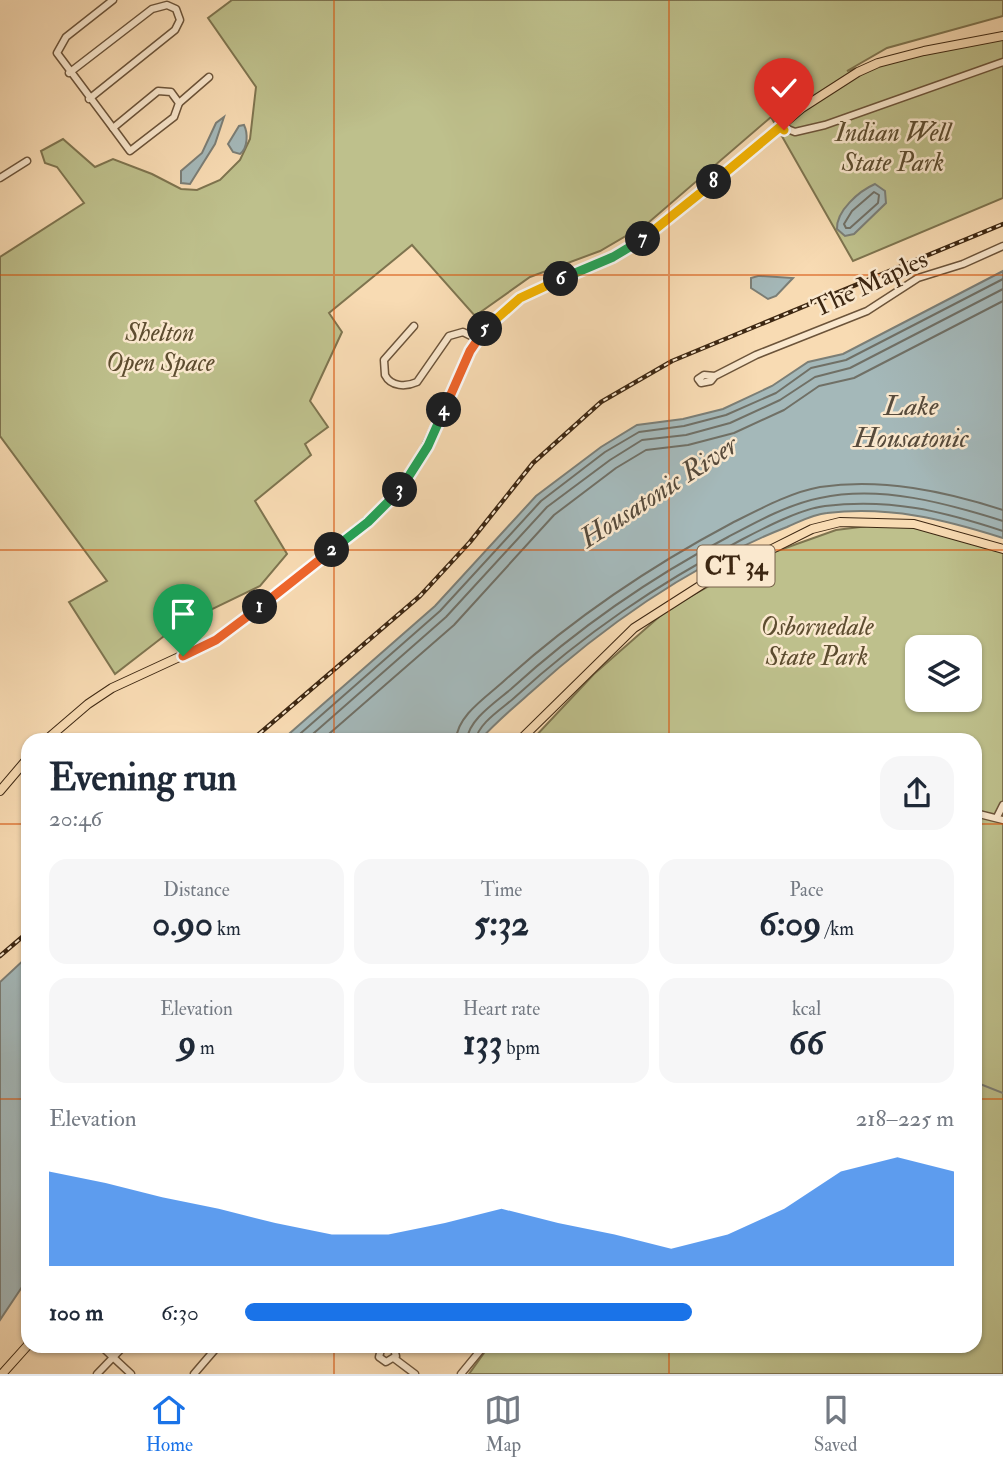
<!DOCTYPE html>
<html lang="en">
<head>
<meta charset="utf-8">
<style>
	:root { --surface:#fff; --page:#f6f6f7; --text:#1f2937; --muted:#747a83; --line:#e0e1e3; --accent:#1a73e8 }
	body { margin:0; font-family:"IM FELL Double Pica",serif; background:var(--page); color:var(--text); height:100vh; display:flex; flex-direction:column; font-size:26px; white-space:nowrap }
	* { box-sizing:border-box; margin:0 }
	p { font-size:23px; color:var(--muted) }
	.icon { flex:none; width:38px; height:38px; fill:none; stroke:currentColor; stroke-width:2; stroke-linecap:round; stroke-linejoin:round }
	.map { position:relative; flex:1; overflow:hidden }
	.panel { position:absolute; left:21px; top:733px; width:961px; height:620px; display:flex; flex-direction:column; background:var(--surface); border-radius:21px; box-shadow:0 2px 5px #0004 }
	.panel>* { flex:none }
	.tools { position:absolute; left:905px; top:635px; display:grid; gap:14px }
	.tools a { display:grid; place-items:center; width:77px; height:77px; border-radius:14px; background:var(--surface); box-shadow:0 2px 5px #0004; font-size:35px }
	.pin { position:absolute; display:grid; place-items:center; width:60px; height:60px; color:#fff; margin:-72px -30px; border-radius:50% 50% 50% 0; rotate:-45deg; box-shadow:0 0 7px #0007 }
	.pin .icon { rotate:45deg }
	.km { position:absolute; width:35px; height:35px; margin:-18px; border-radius:50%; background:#222; color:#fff; font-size:19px; line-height:35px; text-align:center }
	.round { display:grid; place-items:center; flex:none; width:74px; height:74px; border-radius:21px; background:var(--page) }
	.head { display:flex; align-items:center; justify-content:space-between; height:119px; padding:0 28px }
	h1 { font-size:38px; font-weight:700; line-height:52px }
	.metrics { display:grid; grid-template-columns:repeat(3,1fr); gap:10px; height:119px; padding:7px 28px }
	.metrics div { display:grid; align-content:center; border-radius:18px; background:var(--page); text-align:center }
	.metrics b { font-size:35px; font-weight:700 }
	.metrics small { font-size:19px; font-weight:400 }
	.metrics p { font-size:19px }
	.chart { height:196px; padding:14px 28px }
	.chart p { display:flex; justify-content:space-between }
	.chart svg { width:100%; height:126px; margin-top:7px; fill:var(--accent); opacity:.7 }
	ul { padding:0 28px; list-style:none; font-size:23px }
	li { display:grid; grid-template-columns:112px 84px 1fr; align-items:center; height:52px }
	li i { height:18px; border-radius:9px; background:var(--accent) }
	.tabs { display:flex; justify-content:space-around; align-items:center; height:98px; border-top:2px solid var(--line); background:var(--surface); font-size:19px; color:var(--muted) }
	.tabs a { display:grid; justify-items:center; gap:4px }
	.tabs .current { color:var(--accent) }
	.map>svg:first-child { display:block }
	.green { fill:#bec08c; stroke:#7e744f; stroke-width:2; fill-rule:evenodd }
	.water { fill:#a4b8b9; stroke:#7b7e76; stroke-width:2 }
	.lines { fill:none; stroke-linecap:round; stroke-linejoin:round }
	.shore { stroke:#707066; stroke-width:2 }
	.stream { stroke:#7b7e76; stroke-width:2 }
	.minor-casing { stroke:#6c543a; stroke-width:9 }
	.major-casing { stroke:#3d2712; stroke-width:10 }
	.minor { stroke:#fae8ce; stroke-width:6 }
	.major { stroke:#f8dbb3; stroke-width:8 }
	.rail-casing { stroke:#3d2712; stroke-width:4.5 }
	.rail { stroke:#fae8ce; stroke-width:2; stroke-dasharray:5; stroke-linecap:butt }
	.split-1-casing { stroke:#fff; stroke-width:14 }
	.split-2-casing { stroke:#fff; stroke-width:14 }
	.split-3-casing { stroke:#fff; stroke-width:14 }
	.split-4-casing { stroke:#fff; stroke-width:14 }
	.split-5-casing { stroke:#fff; stroke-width:14 }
	.split-6-casing { stroke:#fff; stroke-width:14 }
	.split-7-casing { stroke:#fff; stroke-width:14 }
	.split-8-casing { stroke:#fff; stroke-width:14 }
	.split-9-casing { stroke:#fff; stroke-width:14 }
	.split-1 { stroke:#f0652b; stroke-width:9 }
	.split-2 { stroke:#f0652b; stroke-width:9 }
	.split-3 { stroke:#22a559; stroke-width:9 }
	.split-4 { stroke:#22a559; stroke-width:9 }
	.split-5 { stroke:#f0652b; stroke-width:9 }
	.split-6 { stroke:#f5b400; stroke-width:9 }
	.split-7 { stroke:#22a559; stroke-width:9 }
	.split-8 { stroke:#f5b400; stroke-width:9 }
	.split-9 { stroke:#f5b400; stroke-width:9 }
	.grid { fill:none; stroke:#d7540d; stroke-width:2; stroke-opacity:0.55 }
	.labels { text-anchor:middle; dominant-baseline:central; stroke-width:5; stroke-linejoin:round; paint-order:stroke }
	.shield { fill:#fae8ce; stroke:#76614a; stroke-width:2 }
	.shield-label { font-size:24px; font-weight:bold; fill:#3d2712 }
	.park-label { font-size:26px; font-style:italic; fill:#5d4d30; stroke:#fae8ce }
	.street-label { font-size:26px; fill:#3d2712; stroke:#fae8ce }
	.water-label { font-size:28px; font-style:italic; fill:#574b3c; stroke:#fae8ce }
</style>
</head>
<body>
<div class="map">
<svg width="1003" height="1374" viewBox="0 0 1003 1374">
	<rect width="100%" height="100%" fill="#f8dbb3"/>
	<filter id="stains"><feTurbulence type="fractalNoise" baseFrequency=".00286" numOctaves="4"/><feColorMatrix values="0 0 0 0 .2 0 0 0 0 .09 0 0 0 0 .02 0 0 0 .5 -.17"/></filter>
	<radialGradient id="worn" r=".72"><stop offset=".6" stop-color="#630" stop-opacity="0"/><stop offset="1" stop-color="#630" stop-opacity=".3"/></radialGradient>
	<g class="green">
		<polygon points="232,0 1003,0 1003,16 887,48 847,71 915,52 1003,33 1003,198 853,261 771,117 648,223 600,251 530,277 475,316 412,245 329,313 342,332 310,401 328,427 305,444 311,455 255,501 287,554 260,586 177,626 115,674 69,602 107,581 0,436 0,257 84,203 57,167 45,163 41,151 63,139 95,167 113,159 152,174 181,189 197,190 220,180 240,160 250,139 256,87 208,18"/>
		<path d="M 884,524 L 920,527 L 1003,552 L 1003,1374 L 469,1374 L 489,1346 L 975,1346 L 975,740 L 532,740 L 594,674 L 668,609 L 763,556 L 836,530 ZM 917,648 L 970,648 L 970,700 L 917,700 Z"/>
	</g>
	<g class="water">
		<polygon points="224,117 215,144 190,184 181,183 181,171 202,153 216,123"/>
		<path d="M 244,125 C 248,133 248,148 240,154 L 233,152 L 228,144 L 239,126 Z"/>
		<path d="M 875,184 L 885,191 L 886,203 L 854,234 L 845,236 L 837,229 C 836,211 859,191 875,184 Z"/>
		<path d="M 1003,271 L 1003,538 C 943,519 890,506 827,513 C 813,514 799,522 787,527 C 692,564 605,625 530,693 C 513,708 495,723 480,740 L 282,740 L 435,606 L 536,496 L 601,447 L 637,425 L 683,419 L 723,409 L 772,386 L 808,362 L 843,354 Z"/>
		<polygon points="758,276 761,276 793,278 776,296 768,299 751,288 751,278"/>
		<polygon points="28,956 28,1278 0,1320 0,982"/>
	</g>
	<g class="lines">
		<g class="shore">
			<polygon points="874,192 879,195 878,203 850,228 846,228 844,224 852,211"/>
			<polyline points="293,740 440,611 541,501 605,452 639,432 684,426 726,415 776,393 811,368 846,360 1003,279"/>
			<polyline points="306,740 446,617 547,507 610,460 642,440 686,435 730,423 780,400 815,377 850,368 1003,289"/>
			<polyline points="322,740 454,625 554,515 616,468 646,450 688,445 734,433 784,410 819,386 854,378 1003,301"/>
			<path d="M 456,740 C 457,715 488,696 505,680 C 575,617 649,567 732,523 C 758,510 791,492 820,487 C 883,478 944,491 1003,510"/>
			<path d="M 467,740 C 468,720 496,702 511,689 C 577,629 648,579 728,537 C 756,522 789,504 820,498 C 881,485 946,503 1003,521"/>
			<path d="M 476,740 C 477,724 503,708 514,698 C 585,633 656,585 741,540 C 764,528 800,509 825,506 C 890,498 942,511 1003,531"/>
		</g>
		<polyline class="stream" points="975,1082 1003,1093"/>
		<g class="minor-casing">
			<g id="minor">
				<polyline points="69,73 152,9 167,5 176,9 180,20 175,30 89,99"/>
				<polygon points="158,91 171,92 179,103 174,117 130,151 113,128"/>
				<polyline points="179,103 209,77"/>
				<polyline points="780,126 795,132 825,125 1003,62"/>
				<polyline points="113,128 57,53 66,37 113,0"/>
				<polyline points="0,178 27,161"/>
				<path d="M 414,326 L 384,360 L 385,375 C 391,387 406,387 417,382 L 449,336 L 463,332 L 477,339"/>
				<polyline points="715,376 704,375 698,379 701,383 711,381 715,376 756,355 867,311 918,278 963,264 1003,246"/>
				<polyline points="975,813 1003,820"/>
				<polyline points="997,817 1003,805"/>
				<polyline points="101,1346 131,1374"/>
				<polyline points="382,1346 379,1357 386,1362 396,1356 393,1346"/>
				<polyline points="395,1359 415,1374"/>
				<polyline points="97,1374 124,1346"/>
				<polyline points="194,1374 218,1346"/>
				<polyline points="461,1374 484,1346"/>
			</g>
		</g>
		<g class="major-casing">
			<g id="major">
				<polyline points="46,740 88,704 112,688 216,640 383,508 415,469 477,339 520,298 613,257 657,230 802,108 858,72 878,63 924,51 1003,36"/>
				<polyline points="520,740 634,628 706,582 812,529 840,522 914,524 1003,549"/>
				<polyline points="0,791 28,758"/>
				<polyline points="2,1374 28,1345"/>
			</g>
		</g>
		<use href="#minor" class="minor"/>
		<use href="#major" class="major"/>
		<g class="rail-casing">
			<g id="rail">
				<polyline points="252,740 420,596 470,542 533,463 601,402 672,361 1003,224"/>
				<polyline points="0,956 28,932"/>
			</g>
		</g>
		<use href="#rail" class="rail"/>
	</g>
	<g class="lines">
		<g class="split-1-casing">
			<polyline id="split-1" points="183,656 216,640 260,607"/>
		</g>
		<g class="split-2-casing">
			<polyline id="split-2" points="260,607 332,550"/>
		</g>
		<g class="split-3-casing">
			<polyline id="split-3" points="332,550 368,522 400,490"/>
		</g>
		<g class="split-4-casing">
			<polyline id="split-4" points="400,490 428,446 444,410"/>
		</g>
		<g class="split-5-casing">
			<polyline id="split-5" points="444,410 470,351 485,329"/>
		</g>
		<g class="split-6-casing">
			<polyline id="split-6" points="485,329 520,298 561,279"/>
		</g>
		<g class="split-7-casing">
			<polyline id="split-7" points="561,279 613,257 643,239"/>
		</g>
		<g class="split-8-casing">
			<polyline id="split-8" points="643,239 714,182"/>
		</g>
		<g class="split-9-casing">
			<polyline id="split-9" points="714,182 780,127 784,130"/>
		</g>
		<use href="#split-1" class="split-1"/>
		<use href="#split-2" class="split-2"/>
		<use href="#split-3" class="split-3"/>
		<use href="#split-4" class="split-4"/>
		<use href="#split-5" class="split-5"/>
		<use href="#split-6" class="split-6"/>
		<use href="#split-7" class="split-7"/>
		<use href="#split-8" class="split-8"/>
		<use href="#split-9" class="split-9"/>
	</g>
	<path class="grid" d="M 334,0 L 334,740M 669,0 L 669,740M 0,275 L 1003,275M 0,550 L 1003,550M 0,824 L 28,824M 975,824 L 1003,824M 0,1099 L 28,1099M 975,1099 L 1003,1099M 334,1346 L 334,1374M 669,1346 L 669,1374"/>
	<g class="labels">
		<rect class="shield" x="697.5" y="545.5" width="77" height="41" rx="5"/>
		<g class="shield-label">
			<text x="736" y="566">CT 34</text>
		</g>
		<g class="park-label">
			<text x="893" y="133">Indian Well<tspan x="893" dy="30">State Park</tspan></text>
			<text x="160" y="333">Shelton<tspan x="160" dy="30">Open Space</tspan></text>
			<text x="817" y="627">Osbornedale<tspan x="817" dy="30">State Park</tspan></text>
		</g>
		<g class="street-label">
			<text transform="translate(870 284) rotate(-25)">The Maples</text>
		</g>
		<g class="water-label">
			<text x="911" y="406">Lake<tspan x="911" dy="32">Housatonic</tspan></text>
			<text transform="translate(659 492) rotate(-33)">Housatonic River</text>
		</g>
	</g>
	<rect width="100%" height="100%" filter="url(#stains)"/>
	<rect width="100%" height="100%" fill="url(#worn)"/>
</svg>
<div class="tools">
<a><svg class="icon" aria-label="layers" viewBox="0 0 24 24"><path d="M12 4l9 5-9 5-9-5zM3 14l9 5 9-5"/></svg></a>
</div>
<div class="pin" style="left:183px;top:656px;background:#1e9e55"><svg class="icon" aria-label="arrive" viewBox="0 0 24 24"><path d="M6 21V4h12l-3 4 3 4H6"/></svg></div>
<div class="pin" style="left:784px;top:130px;background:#d93025"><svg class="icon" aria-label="check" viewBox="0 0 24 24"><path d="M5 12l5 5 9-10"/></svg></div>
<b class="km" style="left:260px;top:607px">1</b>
<b class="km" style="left:332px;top:550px">2</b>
<b class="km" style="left:400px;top:490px">3</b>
<b class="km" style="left:444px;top:410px">4</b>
<b class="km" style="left:485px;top:329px">5</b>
<b class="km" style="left:561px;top:279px">6</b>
<b class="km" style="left:643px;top:239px">7</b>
<b class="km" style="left:714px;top:182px">8</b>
<section class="panel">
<div class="head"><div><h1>Evening run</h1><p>20:46</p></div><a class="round"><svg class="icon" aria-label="share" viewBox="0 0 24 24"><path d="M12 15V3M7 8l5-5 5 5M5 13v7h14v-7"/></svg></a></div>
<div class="metrics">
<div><p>Distance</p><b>0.90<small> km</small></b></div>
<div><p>Time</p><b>5:32</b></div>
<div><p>Pace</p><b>6:09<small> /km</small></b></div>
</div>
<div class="metrics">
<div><p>Elevation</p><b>9<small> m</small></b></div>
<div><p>Heart rate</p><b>133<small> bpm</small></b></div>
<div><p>kcal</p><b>66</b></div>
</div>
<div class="chart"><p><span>Elevation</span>218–225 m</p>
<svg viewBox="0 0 160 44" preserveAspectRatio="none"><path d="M0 44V11L10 15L20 20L30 24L40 29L50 33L60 33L70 29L80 24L90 29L100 33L110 38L120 33L130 24L140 11L150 6L160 11V44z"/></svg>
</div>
<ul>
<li><b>100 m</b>6:30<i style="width:63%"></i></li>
</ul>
</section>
</div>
<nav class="tabs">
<a class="current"><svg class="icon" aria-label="home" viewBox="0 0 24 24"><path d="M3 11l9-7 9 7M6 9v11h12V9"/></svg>Home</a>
<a><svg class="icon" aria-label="map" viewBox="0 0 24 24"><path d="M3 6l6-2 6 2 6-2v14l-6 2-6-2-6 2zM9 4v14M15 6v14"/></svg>Map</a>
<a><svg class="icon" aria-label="saved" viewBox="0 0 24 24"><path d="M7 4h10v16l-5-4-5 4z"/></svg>Saved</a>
</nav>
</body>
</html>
